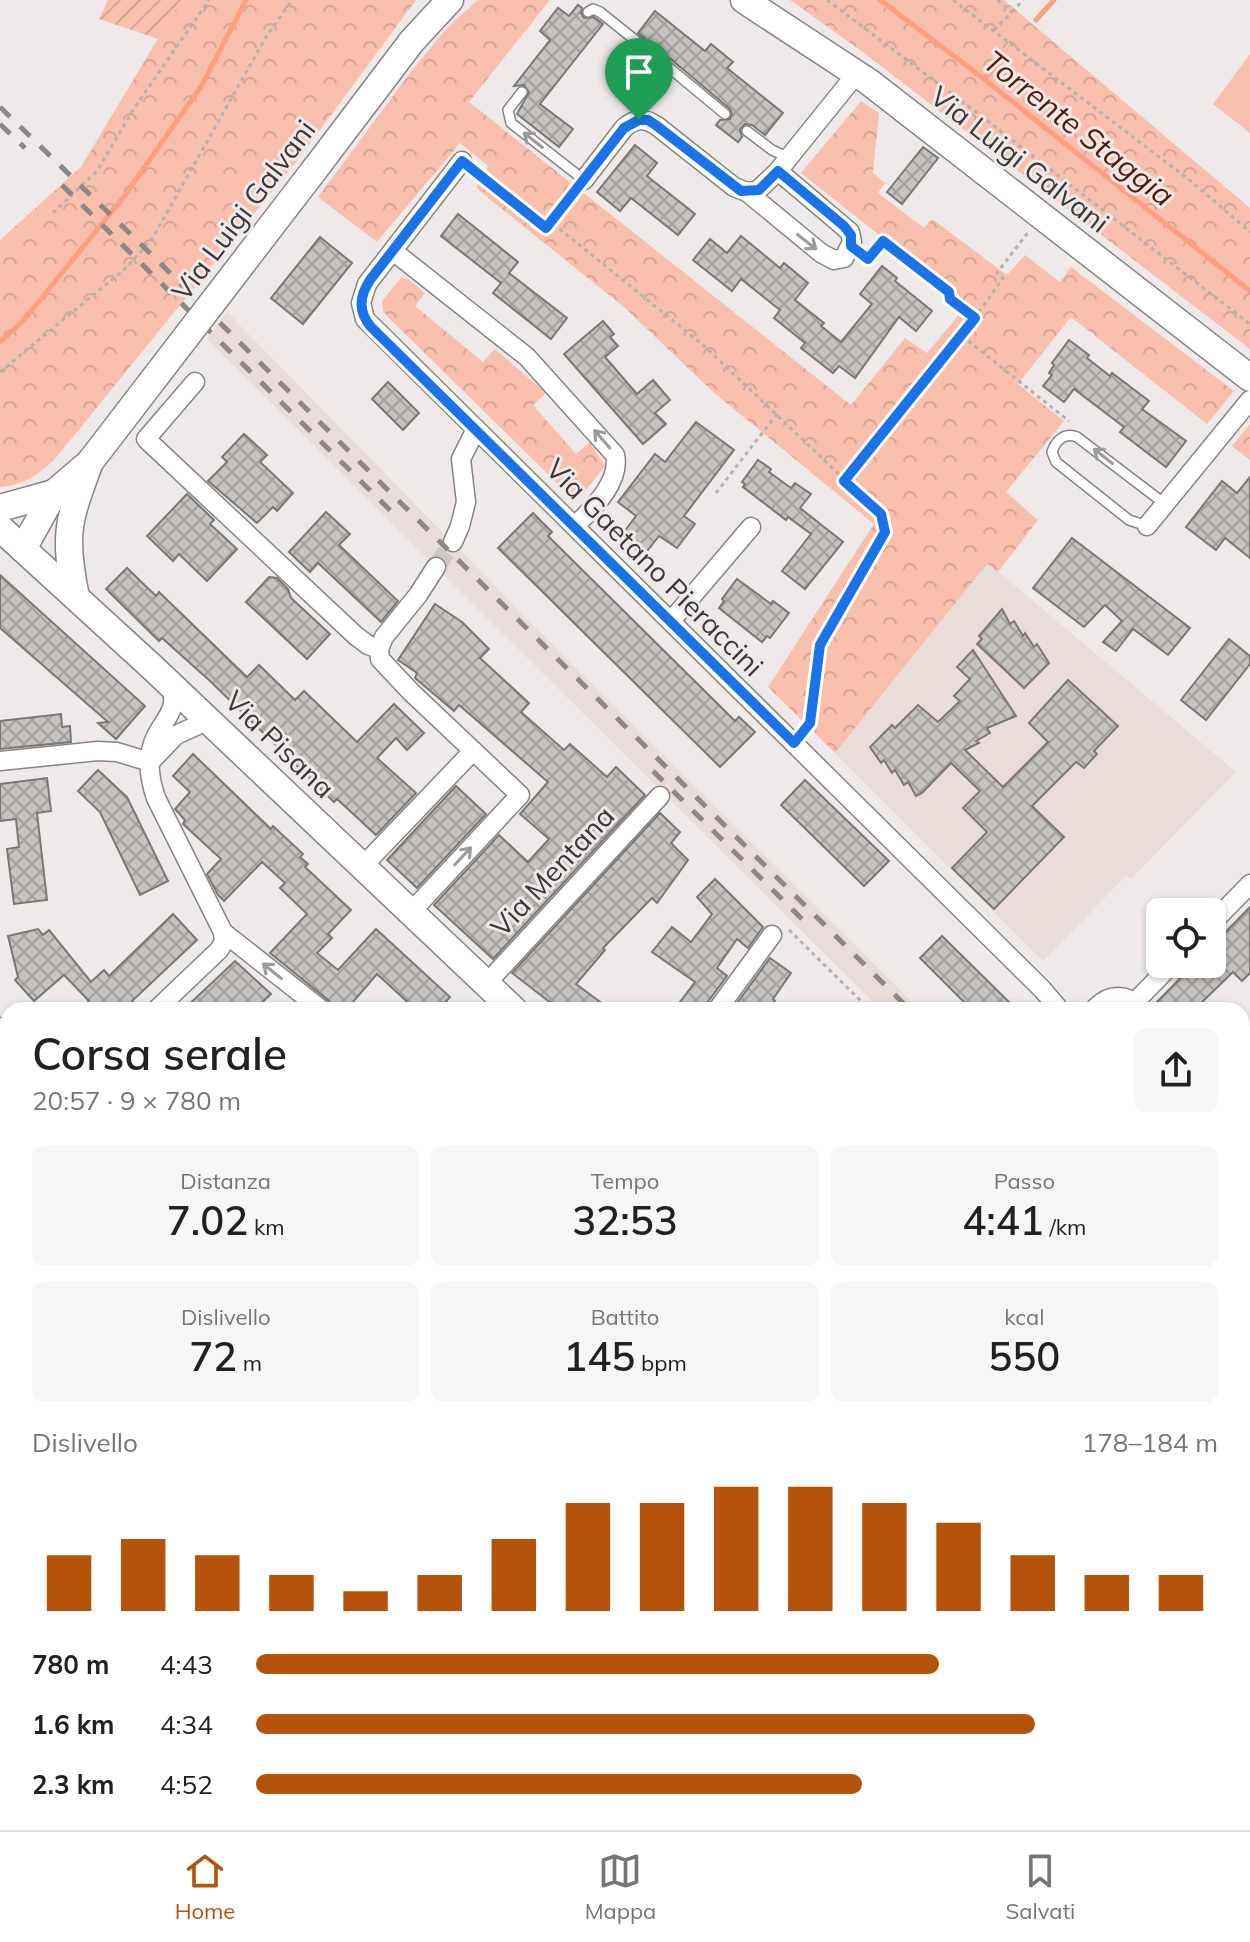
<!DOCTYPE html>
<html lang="it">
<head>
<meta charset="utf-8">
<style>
	:root { --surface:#fff; --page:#f6f6f6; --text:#202124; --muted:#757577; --line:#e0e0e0; --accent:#b45309 }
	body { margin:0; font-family:Mulish,sans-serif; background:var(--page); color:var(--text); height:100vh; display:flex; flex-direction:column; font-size:30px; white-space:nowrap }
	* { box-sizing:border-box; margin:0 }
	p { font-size:26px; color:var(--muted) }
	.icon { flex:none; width:44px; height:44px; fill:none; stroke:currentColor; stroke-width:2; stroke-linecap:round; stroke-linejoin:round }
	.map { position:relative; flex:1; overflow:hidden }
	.details { position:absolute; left:0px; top:1002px; width:1250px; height:828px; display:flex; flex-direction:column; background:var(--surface); border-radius:24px 24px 0 0; box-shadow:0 2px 6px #0004 }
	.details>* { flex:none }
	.controls { position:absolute; left:1146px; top:898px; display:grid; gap:16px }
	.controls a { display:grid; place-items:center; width:80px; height:80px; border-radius:12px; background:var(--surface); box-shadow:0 2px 6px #0004; font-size:40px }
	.pin { position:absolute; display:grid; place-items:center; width:68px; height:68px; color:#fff; margin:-82px -34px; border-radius:50% 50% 50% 0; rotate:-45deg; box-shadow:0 0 8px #0007 }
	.pin .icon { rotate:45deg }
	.round { display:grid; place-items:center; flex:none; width:84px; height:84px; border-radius:12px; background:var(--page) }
	.overview { display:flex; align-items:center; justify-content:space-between; height:136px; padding:0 32px }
	h1 { font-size:44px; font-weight:600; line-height:60px }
	.metrics { display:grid; grid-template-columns:repeat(3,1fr); gap:12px; height:136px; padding:8px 32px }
	.metrics div { display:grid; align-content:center; border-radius:12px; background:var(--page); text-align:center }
	.metrics b { font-size:40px; font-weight:600 }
	.metrics small { font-size:22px; font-weight:400 }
	.metrics p { font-size:22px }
	.chart { height:224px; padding:16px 32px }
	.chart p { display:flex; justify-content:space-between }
	.chart svg { width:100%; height:144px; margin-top:8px; stroke:var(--accent); stroke-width:6 }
	ul { padding:0 32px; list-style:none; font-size:26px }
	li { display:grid; grid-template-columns:128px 96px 1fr; align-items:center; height:60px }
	li i { height:20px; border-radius:10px; background:var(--accent) }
	.dock { display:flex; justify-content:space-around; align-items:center; height:112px; border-top:2px solid var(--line); background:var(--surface); font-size:22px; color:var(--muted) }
	.dock a { display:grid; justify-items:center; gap:4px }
	.dock .current { color:var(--accent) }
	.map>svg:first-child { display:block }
	.built { fill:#eaddd9 }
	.grass { fill:#f9bfad }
	.forest { fill:url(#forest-crowns) }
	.garden { fill:url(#garden-furrows) }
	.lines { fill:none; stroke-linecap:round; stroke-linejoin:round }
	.stream { stroke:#fe9e7f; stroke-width:5 }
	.building { fill:url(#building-cross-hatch); stroke:#7b7776; stroke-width:2 }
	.street-tunnel { stroke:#cbc7c6; stroke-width:18; stroke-dasharray:18 9; stroke-linecap:butt }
	.lane-casing { stroke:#888482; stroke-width:12 }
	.street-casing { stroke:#888482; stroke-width:21 }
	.secondary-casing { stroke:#888482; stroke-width:29 }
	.path { stroke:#b5b1b0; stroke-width:3; stroke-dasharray:4 4; stroke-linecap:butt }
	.lane { stroke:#fff; stroke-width:9 }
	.street { stroke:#fff; stroke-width:18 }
	.secondary { stroke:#fff; stroke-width:26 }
	.rail { stroke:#8b8887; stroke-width:5; stroke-dasharray:14 14; stroke-linecap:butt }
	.secondary-bridge-casing { stroke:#888482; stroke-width:29; stroke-linecap:butt }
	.secondary-bridge { stroke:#fff; stroke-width:26 }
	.oneway { stroke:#9d9c9c }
	.route-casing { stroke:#fff; stroke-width:16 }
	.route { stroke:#1a73e8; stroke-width:10 }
	.labels { text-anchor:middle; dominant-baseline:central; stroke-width:6; stroke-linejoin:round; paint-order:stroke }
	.street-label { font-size:28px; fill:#3b3938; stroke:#efeae9 }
	.water-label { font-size:30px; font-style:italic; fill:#561b07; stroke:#efeae9 }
</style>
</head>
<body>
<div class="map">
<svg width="1250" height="1830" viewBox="0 0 1250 1830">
	<defs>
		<pattern id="forest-crowns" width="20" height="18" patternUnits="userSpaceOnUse" patternTransform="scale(2)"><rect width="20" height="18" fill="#f9bfad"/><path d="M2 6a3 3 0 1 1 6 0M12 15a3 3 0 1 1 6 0" fill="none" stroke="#d6a596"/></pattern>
		<pattern id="garden-furrows" width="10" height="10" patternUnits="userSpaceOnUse" patternTransform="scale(2)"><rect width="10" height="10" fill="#f9bfad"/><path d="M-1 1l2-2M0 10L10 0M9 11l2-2" fill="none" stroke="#d6a596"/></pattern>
		<pattern id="building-cross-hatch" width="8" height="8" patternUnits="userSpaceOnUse" patternTransform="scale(2)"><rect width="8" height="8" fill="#c7c3c1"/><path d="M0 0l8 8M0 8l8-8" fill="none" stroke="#a39f9e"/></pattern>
	</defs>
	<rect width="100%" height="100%" fill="#efeae9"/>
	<g class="built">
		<polygon points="227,312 548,640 920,1010 881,1010 207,339"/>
		<polygon points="988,563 1236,772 1131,879 1126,876 1043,961 835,753"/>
		<polygon points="1242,1328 1250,1336 1250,1376 1242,1368"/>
		<polygon points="1242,1768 1250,1773 1250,1830 1198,1830 1202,1822 1242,1822"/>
	</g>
	<polygon class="grass" points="1250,54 1250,133 1213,104"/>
	<g class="forest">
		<path d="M 181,0 L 416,0 L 297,161 L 55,459 C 38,475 24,485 0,487 L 0,240 L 81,167 Z"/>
		<polygon points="478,0 550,0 469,102 851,405 905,338 927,353 967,305 801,173 861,101 879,113 873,173 885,183 878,193 924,228 932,219 1007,275 1025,255 1060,282 1071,267 1234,391 1207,424 1071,317 1018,384 1064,421 1006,492 1038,520 998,572 987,564 835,753 768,687 874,524 713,392 625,308 476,188 488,166 460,143 377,242 318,197 413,69 447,28"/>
		<polygon points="790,0 1004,0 1250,208 1250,349 860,50"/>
		<polygon points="401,278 408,279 425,293 415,306 483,362 495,349 546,393 533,405 576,454 590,442 605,466 582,495 575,497 564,490 387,316 383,311 382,301"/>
		<polygon points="1250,424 1250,460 1232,446"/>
		<polygon points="8,1392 8,1430 0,1422 0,1400"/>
	</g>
	<polygon class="garden" points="108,0 181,0 158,39 99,19"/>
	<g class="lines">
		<g class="stream">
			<polyline points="880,0 984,79 1250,291"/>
			<polyline points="1036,20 1054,0"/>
			<polyline points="984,79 1002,59"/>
			<polyline points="0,342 22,322 123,198 202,85 246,0"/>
		</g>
	</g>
	<g class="building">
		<polygon points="578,5 582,8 581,13 584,18 594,17 603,24 540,104 573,129 559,147 517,114 529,92 524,85 514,86 550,40 540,31 558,8 569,16"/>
		<polygon points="655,11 705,51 711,44 733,62 727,68 783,113 765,135 752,125 745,124 740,129 742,137 738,142 716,125 720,120 730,119 732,114 730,109 666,55 659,54 655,57 656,67 651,73 630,57 635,50 642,51 646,48 647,41 638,33"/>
		<polygon points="635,145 657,163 647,176 695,214 678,235 631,198 620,211 597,192"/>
		<polygon points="923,147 938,158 902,204 887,192"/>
		<polygon points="458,214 518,262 509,273 567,318 551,339 493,293 501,283 441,236"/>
		<polygon points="741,236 780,268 784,263 808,283 795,300 824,323 821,326 841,342 872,304 860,294 882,266 897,278 895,281 932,311 916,331 899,317 855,378 839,366 833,373 801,348 805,343 774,318 780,310 741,279 732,291 693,260 710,239 727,253"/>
		<polygon points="320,237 352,263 303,324 271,298"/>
		<polygon points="603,321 614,334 610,337 618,346 605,357 637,394 653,380 670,400 655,413 666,424 643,444 564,354"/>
		<polygon points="1069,340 1089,355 1087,358 1110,376 1112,373 1149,401 1142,409 1186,441 1166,467 1120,432 1124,427 1074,389 1064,402 1043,386 1052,375 1049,373 1054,365 1052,363"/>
		<polygon points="388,382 419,413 403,430 372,399"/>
		<polygon points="696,422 734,450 684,516 695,524 677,548 659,536 644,555 620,537 636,516 618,502 655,454 665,462"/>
		<polygon points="244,434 267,455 260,462 293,493 277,511 273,507 257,523 208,481 227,462 222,457"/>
		<polygon points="758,460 771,469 769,472 791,488 795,483 811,494 800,508 843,542 805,589 782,571 811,534 788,517 786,520 743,487 745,484 742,482"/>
		<polygon points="1250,477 1250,558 1225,538 1216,550 1186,527 1222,481 1237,493"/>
		<polygon points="187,494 214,520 210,524 237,549 207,581 179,554 173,561 147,536"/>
		<polygon points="326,512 350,534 339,545 398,601 381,622 318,563 310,572 289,552"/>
		<polygon points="533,513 552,532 548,536 735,721 739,717 755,732 720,767 498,548"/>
		<polygon points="1072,538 1190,628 1168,655 1133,629 1116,651 1103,642 1122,621 1105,605 1084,627 1033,588"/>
		<polygon points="127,568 156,596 159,592 247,677 259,665 295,700 304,691 357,742 394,704 424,733 407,750 396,738 377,758 416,793 376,835 337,799 334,802 210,681 162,638 159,641 106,589"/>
		<polygon points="0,575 145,706 116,739 98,723 108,722 0,628"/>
		<polygon points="269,577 277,578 288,589 291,598 330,634 307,659 246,602"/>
		<polygon points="737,579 771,604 773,601 789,613 770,638 767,636 762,642 719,608 724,601 722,599"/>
		<polygon points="435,604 462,622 489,649 480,658 529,703 521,712 564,750 570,744 607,777 616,767 645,795 493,959 434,905 499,835 528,862 549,839 520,814 548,782 459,705 454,711 415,678 417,673 398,660"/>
		<polygon points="1002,609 1010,624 1014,621 1023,636 1025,633 1034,647 1037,644 1049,663 1024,688 977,644 982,639 979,636"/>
		<polygon points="1229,639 1250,656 1250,664 1206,720 1181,700"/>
		<polygon points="973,650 1016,716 987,728 990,733 976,741 979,743 965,750 1003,787 1048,742 1029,723 1068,680 1118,726 1094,751 1097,754 1084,768 1076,762 1032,806 1064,837 994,909 952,868 987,832 963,808 980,791 951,763 922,793 916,796 908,782 904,785 895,770 892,773 884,760 881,763 870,747 892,725 895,728 918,705 938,722 960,701 954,696 970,679 957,667"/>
		<polygon points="61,714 62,727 70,726 71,742 0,749 0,721"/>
		<polygon points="193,754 271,829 273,826 303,854 300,857 308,864 305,867 351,910 328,934 332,938 317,953 338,970 376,929 450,997 438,1010 416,1010 377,974 346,1010 335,1010 329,1001 270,953 307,914 280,888 285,883 262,862 224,901 218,895 207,874 221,859 183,824 185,820 175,809 190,792 173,776"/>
		<polygon points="98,770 127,797 168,881 140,895 100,812 78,791"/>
		<polygon points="47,778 51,811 37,813 47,900 14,904 7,849 19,847 16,819 0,821 0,784"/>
		<polygon points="805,780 889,861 864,886 781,805"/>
		<polygon points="456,786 486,814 417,888 387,860"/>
		<polygon points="660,813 680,832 671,843 688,860 657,903 652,898 603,948 605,950 576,984 611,1010 560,1010 512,973"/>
		<polygon points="715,879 763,927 748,948 737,939 717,968 727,976 707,1003 705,1010 674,1010 695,982 652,952 672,927 691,942 712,914 697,897"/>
		<polygon points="1250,907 1250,973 1242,981 1233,972 1194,1010 1153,1010 1152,1007 1194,964 1212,964 1212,946"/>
		<polygon points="173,914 197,940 132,1001 140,1010 80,1010 89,1001 64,975 34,1001 15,980 18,977 8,936 38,929 43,935 49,930 91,982 104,970 109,976"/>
		<polygon points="942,936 1017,1010 972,1010 920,958"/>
		<polygon points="770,958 791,973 773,999 775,1001 769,1010 732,1010"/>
		<polygon points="235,961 271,994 254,1010 183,1010"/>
	</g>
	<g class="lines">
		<polyline class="street-tunnel" points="436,567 453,542"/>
		<g class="lane-casing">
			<g id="lane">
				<polyline points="588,12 593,9 600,12 640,44"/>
				<polyline points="661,61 725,114"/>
				<polyline points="522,92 508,110 511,123 584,180"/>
				<polyline points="747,131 772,150 789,158"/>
				<path d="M 1147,526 L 1129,520 L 1056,462 L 1052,452 C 1056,440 1065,432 1077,437 L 1165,504"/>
			</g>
		</g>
		<g class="street-casing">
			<g id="street">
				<polyline points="462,161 367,284 361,303 365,319 1042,989 1060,1010"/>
				<path d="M 584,180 L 624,128 C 635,118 645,118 657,126 L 734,187 L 747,192 L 757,191 L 778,171 L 857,73"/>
				<polyline points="747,192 821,253 834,260 844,258 852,242 850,232 778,171"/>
				<path d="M 393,251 L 527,357 L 615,455 C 621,482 592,509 575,526"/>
				<polyline points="195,382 146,439 356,636 368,645 379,649"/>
				<polyline points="1147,526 1250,400"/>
				<polyline points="453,542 460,526 466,502 461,459 476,429"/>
				<polyline points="671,621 751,527"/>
				<path d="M 171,684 C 178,711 167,715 156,736 C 146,756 149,778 156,798 L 223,932 L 322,1010"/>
				<polyline points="152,760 176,735 209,720"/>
				<polyline points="0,761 98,751 117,752 150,762"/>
				<polyline points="362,867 473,751"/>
				<polyline points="410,913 520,795 411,692 380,659 379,649 384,637 418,595 436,567"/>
				<polyline points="1212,923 1250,884"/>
				<polyline points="485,985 660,796"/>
				<polyline points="1132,1005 1172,964"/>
				<polyline points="156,1010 219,950 224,942 223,932"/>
				<polyline points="717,1010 772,935"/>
				<polyline points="0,1027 8,1034"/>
				<polyline points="1242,1105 1250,1105"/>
				<polyline points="0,1155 8,1148"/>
				<polyline points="0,1315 8,1307"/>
				<polyline points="0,1442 8,1450"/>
				<polyline points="1242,1555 1250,1548"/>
				<polyline points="1242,1612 1250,1611"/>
				<polyline points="540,1822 560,1830"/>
				<polyline points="700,1822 706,1830"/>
				<polyline points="879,1822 884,1830"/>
				<polyline points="1067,1822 1072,1830"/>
				<polyline points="334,1830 338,1822"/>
				<polyline points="1023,1830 1034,1822"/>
			</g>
		</g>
		<g class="secondary-casing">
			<g id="secondary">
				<polyline points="744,0 869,82 1250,378"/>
				<polyline points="315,169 412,41 450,0"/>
				<polyline points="0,508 54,493"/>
				<polyline points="0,528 153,668 514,1010"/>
				<polyline points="23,549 54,493 88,464"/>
				<path d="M 76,597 C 63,534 68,521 90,462"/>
				<path d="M 1099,1010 C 1111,998 1125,998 1137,1010"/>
				<polyline points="1242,1215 1250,1223"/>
				<polyline points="1242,1684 1250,1689"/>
				<polyline points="621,1822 625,1830"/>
				<polyline points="589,1830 594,1822"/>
			</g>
		</g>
		<g class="path">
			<polyline points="827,0 976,112 1250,324"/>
			<polyline points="953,0 1192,182 1250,232"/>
			<polyline points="1012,12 1023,0"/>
			<polyline points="994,30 1012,12 997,0"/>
			<polyline points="474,171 546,228 551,222"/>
			<polyline points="574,193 551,222 702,344 881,514 885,532 820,645 810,723 803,731"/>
			<polyline points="53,213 97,171 135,107 209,0"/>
			<polyline points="864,256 868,259 883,241 949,292 950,299 975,318"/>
			<polyline points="962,336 1069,421"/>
			<polyline points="0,372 126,268 152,239 266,37 292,0"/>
			<polyline points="844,481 962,336 1003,278 997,273 1029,231"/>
			<polyline points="716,493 777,414"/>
			<polyline points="789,930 870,1010"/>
			<polyline points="1,1371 8,1381"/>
			<polyline points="646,1830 653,1822"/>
		</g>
		<use href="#lane" class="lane"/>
		<use href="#street" class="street"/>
		<use href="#secondary" class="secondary"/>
		<g class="rail">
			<polyline points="0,107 157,260 910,1010"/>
			<polyline points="0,124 25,148"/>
			<polyline points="62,185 400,520"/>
			<polyline points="653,771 806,923"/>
			<polyline points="1242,1340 1250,1348"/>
		</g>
		<g class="secondary-bridge-casing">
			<polyline id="secondary-bridge" points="90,462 315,169"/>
		</g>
		<use href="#secondary-bridge" class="secondary-bridge"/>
	</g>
	<defs><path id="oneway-shaft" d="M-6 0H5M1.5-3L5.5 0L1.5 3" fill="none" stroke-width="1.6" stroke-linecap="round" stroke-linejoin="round" transform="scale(2)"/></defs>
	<g class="oneway">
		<use href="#oneway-shaft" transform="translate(533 140) rotate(-142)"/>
		<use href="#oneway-shaft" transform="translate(807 242) rotate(38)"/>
		<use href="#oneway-shaft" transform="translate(602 439) rotate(-131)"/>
		<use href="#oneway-shaft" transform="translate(1103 456) rotate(-142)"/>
		<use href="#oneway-shaft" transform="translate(463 856) rotate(-47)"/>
		<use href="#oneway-shaft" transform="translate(272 971) rotate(-141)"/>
	</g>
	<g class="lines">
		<g class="route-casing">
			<path id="route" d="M 639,120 L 648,120 L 657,126 L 741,191 L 759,190 L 778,171 L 844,226 L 851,235 L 851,246 L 868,259 L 883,241 L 949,292 L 950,299 L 975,318 L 844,481 L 881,514 L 885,532 L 820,645 L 810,723 L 794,743 L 371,327 C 358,311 359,297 370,280 L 462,161 L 546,228 L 624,128 Z"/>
		</g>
		<use href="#route" class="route"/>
	</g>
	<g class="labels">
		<g class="street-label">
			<text transform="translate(1020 159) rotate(38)">Via Luigi Galvani</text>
			<text transform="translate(243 210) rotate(-53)">Via Luigi Galvani</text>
			<text transform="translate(655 567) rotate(45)">Via Gaetano Pieraccini</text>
			<text transform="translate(280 744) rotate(44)">Via Pisana</text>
			<text transform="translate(552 871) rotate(-47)">Via Mentana</text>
		</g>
		<g class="water-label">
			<text transform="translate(1079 128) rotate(38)">Torrente Staggia</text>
		</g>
	</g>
</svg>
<div class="controls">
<a><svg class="icon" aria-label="locate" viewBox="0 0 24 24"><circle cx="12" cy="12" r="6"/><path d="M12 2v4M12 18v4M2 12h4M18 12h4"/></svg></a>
</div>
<div class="pin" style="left:639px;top:120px;background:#1e9e55"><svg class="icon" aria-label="arrive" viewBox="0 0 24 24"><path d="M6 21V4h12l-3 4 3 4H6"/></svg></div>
<section class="details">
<div class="overview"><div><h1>Corsa serale</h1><p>20:57 · 9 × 780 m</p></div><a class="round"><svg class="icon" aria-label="share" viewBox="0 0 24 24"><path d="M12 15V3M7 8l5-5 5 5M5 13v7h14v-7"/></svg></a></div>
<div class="metrics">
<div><p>Distanza</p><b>7.02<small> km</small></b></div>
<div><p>Tempo</p><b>32:53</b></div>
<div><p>Passo</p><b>4:41<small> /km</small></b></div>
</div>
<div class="metrics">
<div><p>Dislivello</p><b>72<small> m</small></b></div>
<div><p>Battito</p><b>145<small> bpm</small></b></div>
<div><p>kcal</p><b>550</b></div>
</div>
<div class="chart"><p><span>Dislivello</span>178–184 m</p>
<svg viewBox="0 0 160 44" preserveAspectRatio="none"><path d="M5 44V27M15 44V22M25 44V27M35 44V33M45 44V38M55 44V33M65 44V22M75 44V11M85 44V11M95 44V6M105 44V6M115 44V11M125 44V17M135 44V27M145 44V33M155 44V33"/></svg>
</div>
<ul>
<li><b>780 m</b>4:43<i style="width:71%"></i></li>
<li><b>1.6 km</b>4:34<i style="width:81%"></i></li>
<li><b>2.3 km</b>4:52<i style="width:63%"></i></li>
</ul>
</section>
</div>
<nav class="dock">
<a class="current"><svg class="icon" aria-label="home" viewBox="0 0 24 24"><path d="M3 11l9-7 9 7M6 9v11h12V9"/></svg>Home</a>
<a><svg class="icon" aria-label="map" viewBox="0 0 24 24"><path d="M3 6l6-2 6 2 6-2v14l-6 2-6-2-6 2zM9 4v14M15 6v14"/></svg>Mappa</a>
<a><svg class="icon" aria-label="saved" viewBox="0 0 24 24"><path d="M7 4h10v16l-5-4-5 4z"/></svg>Salvati</a>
</nav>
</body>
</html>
